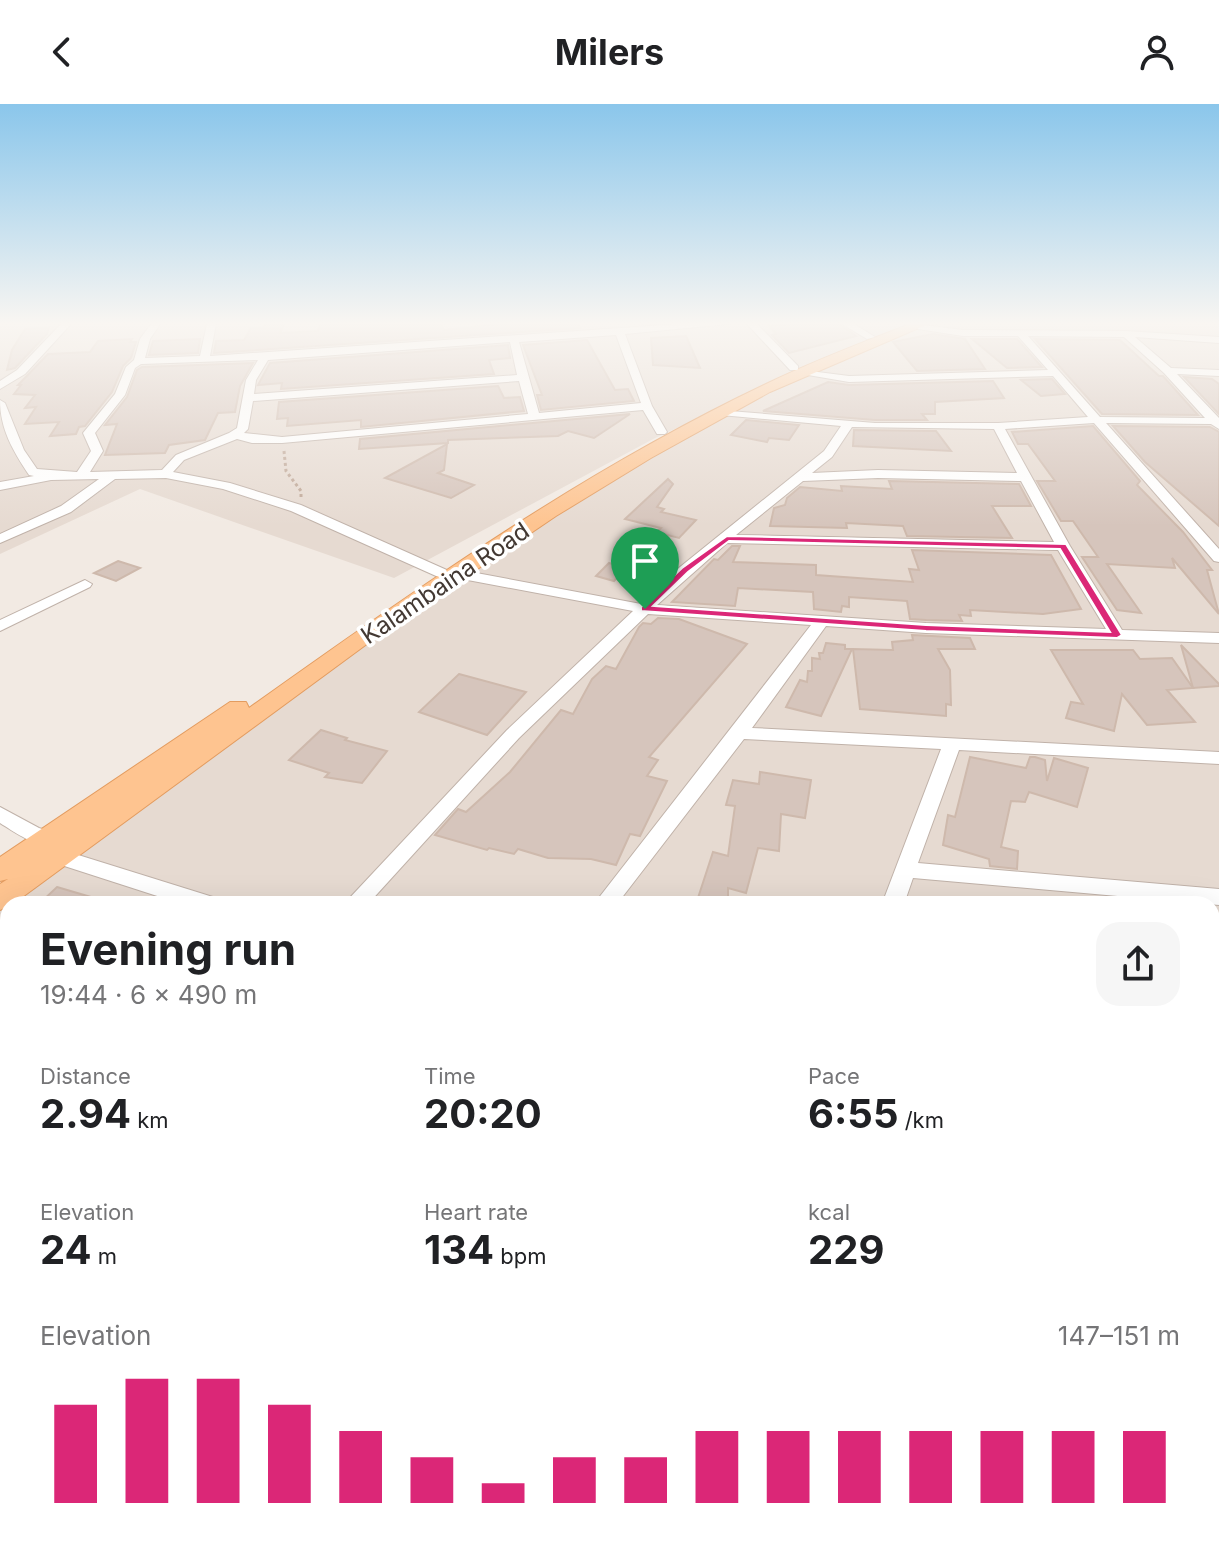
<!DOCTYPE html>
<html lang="en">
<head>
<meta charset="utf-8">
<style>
	:root { --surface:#fff; --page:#f6f6f6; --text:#202124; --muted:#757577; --accent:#db2777 }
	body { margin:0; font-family:Inter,sans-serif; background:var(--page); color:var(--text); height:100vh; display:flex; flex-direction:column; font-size:30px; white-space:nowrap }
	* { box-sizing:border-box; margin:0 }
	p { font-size:26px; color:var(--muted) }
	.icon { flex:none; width:44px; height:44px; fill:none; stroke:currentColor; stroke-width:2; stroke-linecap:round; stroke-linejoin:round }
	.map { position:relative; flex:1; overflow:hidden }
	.panel { position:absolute; left:0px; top:792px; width:1220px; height:650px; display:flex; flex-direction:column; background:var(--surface); border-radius:24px 24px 0 0; box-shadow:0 8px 32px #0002 }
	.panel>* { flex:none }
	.pin { position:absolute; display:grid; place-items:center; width:68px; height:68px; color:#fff; margin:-82px -34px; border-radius:50% 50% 50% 0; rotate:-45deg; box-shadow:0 0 8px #0007 }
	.pin .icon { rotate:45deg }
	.round { display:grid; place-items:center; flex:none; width:84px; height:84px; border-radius:24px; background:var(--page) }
	.headline { display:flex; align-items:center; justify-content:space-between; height:136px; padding:0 40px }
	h1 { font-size:44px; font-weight:700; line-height:60px }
	.stats { display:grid; grid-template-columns:repeat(3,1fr); gap:12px; height:136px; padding:8px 40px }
	.stats div { display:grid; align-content:center }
	.stats b { font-size:40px; font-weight:700 }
	.stats small { font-size:22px; font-weight:400 }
	.stats p { font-size:22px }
	.chart { height:224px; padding:16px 40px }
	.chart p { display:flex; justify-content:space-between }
	.chart svg { width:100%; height:144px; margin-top:8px; stroke:var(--accent); stroke-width:6 }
	header { display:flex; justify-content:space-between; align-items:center; height:104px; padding:0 40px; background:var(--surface); font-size:36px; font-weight:700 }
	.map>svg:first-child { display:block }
	.residential { fill:#e6dad1 }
	.building { fill:#d6c5bc; stroke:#ceb9ac; stroke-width:2 }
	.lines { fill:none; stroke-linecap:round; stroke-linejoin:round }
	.minor-casing { stroke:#c0b2a9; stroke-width:2 }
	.major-casing { stroke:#e39c60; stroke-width:2 }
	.path { stroke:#bfa797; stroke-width:3; stroke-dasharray:3 3; stroke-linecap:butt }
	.minor { fill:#fff; fill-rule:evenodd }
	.major { fill:#fec490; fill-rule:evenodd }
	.route { fill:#db2777; stroke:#fff; stroke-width:2; fill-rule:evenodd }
	.labels { text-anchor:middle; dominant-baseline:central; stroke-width:7; stroke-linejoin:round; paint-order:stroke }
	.far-street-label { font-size:24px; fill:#433933; stroke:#fff }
</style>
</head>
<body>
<header><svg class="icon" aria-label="back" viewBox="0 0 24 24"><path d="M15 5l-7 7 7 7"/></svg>Milers<svg class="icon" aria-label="person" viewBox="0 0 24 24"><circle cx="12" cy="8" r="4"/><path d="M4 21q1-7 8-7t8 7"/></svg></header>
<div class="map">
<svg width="1219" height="1441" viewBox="0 0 1219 1441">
	<rect width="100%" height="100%" fill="#f2eae3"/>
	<g class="residential">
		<polygon points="0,220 907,220 655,334 394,474 140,385 0,450"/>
		<polygon points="934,220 1219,220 1219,1441 0,1441 0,807 8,801 8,1434 1212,1434 1212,800 9,800 464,464 737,303 852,250"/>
	</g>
	<g class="building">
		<polygon points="266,220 284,220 280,229 318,227 320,220 441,220 444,226 500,220 578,220 580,224 214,249 216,237 244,236 251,224 264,223"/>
		<polygon points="795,220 839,220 856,232 789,249 772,231 776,230 769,222"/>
		<polygon points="49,223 47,230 15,264 7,266 12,246 25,225"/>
		<polygon points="933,230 965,235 985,265 917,267 893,238"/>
		<polygon points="686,232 700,264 653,261 651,234"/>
		<polygon points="132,235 130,238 136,238 131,254 123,262 112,288 85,322 79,323 76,330 50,332 59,318 25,320 36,303 25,304 35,291 14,290 21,281 18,281 48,250 90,248 98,237"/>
		<polygon points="200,235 198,249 149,251 153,237"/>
		<polygon points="972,235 1017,235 1042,263 1007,264"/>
		<polygon points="1035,235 1120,236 1159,272 1163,272 1198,311 1102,310"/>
		<polygon points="587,236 615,286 628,285 634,297 541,306 537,291 542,291 523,241"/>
		<polygon points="508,241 510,254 489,256 494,270 281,285 282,279 258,281 270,259"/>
		<polygon points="253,259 240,282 235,308 218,309 205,336 169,341 165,349 105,351 117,320 105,321 127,293 137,266 142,263"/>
		<polygon points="1184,273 1212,275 1219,280 1219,310"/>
		<polygon points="1052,275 1065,290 1041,292 1021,276"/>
		<polygon points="993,277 1004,294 935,298 935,310 922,310 927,316 875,316 763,307 828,278 849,281"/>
		<polygon points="498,282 504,294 520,293 524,307 361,323 361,316 287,322 288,314 277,315 279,298"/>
		<polygon points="630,310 594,334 568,327 558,332 448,336 448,339 359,345 360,335"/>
		<polygon points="746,316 799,321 789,336 769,334 767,338 731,331"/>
		<polygon points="1093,322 1140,377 1137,381 1183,428 1212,466 1207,466 1219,510 1172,454 1175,464 1107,460 1141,509 1117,506 1082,453 1098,453 1073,417 1061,417 1037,377 1055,377 1028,340 1018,340 1012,328"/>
		<polygon points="1113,322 1210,323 1219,328 1219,422 1145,358"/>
		<polygon points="854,326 936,327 951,347 853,342"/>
		<polygon points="447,340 444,366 438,369 474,381 451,394 385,374"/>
		<polygon points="668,375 673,380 657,403 664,405 661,408 696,416 679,434 656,428 661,424 625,415"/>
		<polygon points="889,377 1019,380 1031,402 992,402 1012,434 907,432 903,422 846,419 847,424 770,422 774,404 785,401 787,394 800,383 842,387 841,382 892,385"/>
		<polygon points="732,442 740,442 733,458 816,461 816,471 913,478 909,465 919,466 912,446 1051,451 1081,505 1043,510 970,506 971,512 959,511 962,517 926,516 910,515 907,497 849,493 849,503 842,502 841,508 814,505 813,488 738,484 735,502 672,498 714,455 718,456"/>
		<polygon points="118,457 140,464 116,477 94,469"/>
		<polygon points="609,459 626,464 614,477 596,472"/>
		<polygon points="658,514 679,515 747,540 649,653 658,656 647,672 667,677 640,732 630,730 616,761 591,755 548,754 518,745 514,750 489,744 487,746 435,731 458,705 466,708 510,668 561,606 573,610 592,575 606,562 616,565 639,523 643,519 651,520"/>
		<polygon points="912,531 970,534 975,545 938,545 950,566 951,601 946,600 946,612 860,605 853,545 893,546 892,538 913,536"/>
		<polygon points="826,539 845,541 845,545 852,545 821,612 786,603 800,576 807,578 808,567 812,567 812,554 820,555 819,549 823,549"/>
		<polygon points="1181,541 1219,580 1219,582 1193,584"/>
		<polygon points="1051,546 1133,546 1140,555 1172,554 1193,584 1167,586 1195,618 1147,621 1122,590 1114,627 1066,614 1071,598 1083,600"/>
		<polygon points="459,570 526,588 487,631 419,608"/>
		<polygon points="321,626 347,634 345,636 387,647 362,679 325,673 329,669 289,656"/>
		<polygon points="970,653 1026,664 1030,653 1035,653 1045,656 1047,677 1054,654 1088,664 1077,703 1029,688 1025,698 1011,697 1001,743 1018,747 1017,765 990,762 989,755 943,741 948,711 955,713"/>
		<polygon points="760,668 811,676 805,714 781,710 779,747 758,744 746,789 728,784 728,800 700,800 697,797 713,748 728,752 735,702 726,701 733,676 759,680"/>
		<polygon points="57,783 101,796 100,800 39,800"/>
	</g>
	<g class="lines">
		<g class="minor-casing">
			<g id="minor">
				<polygon points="61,220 71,220 25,270 0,285 0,277 17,266"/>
				<path d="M 151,220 L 160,220 L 150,235 L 145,254 L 200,252 L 207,220 L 216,220 L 210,252 L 679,220 L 728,220 L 625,230 L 652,302 L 667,328 L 665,330 L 657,330 L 643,306 L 282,339 L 252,339 L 237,335 L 184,356 L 173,368 L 230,379 L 301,401 L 449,467 L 455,465 L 641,500 L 680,463 L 824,347 L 841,322 L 721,311 L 716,308 L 717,306 L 875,319 L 998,319 L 1088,313 L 1053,272 L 849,278 L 802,270 L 802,266 L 849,272 L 1048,266 L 1018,232 L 963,232 L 918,225 L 915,220 L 963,226 L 1126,227 L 1219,233 L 1219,239 L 1135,233 L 1171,264 L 1219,266 L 1219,272 L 1177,270 L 1219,314 L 1219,325 L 1211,320 L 1106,319 L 1219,445 L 1219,458 L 1214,457 L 1094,319 L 1005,325 L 1070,442 L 1122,526 L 1219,529 L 1219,539 L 926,529 L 826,522 L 752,624 L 1219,648 L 1219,660 L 959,646 L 918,759 L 1219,785 L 1219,801 L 913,774 L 904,800 L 882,800 L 941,645 L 744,635 L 617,800 L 594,800 L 811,521 L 648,510 L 519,634 L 368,800 L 344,800 L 507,626 L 633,507 L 457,474 L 445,476 L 291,407 L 223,385 L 166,374 L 115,375 L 71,408 L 0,439 L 0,430 L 61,402 L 99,375 L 51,376 L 0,386 L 0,378 L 34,372 L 29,371 C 13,347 0,325 0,296 L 5,299 L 24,346 L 37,365 L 77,368 L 91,347 L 83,329 L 115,290 L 126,263 L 134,256 L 140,235 ZM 616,231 L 641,299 L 539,309 L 519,238 ZM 1028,232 L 1124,233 L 1164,269 L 1205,314 L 1100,313 ZM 510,238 L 517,271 L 254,290 L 256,276 L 268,256 ZM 258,256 L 246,276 L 237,324 L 229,329 L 176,351 L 162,366 L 90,368 L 103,347 L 95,329 L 125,291 L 135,264 L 141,260 ZM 519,277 L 528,310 L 282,333 L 244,329 L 248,325 L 253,297 ZM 852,323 L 994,325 L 1017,369 L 878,366 L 812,369 L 832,353 ZM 878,374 L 1021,377 L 1054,438 L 736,431 L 803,377 ZM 727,439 L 1058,446 L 1106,525 L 926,519 L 657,501 Z"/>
				<polygon points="747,220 757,220 798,262 798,266 790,266"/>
				<polygon points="842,220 854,220 875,233 867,235"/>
				<polygon points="85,476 92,480 90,483 0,527 0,516"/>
				<path d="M 0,703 L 39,724 L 56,729 L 59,734 L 56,739 C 37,745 16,729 0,719 Z"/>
				<polygon points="59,745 216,794 219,800 182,800 52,758 49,753 52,748"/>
				<rect x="1212" y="981" width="7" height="24"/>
				<polygon points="1212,1081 1219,1082 1219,1110 1212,1109"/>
				<polygon points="1212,1237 1219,1240 1219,1291 1212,1288"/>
			</g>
		</g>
		<g class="major-casing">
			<path id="major" d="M 910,220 L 928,220 L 770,288 L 651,354 L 556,412 L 371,537 L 13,800 L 0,806 L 0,780 L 8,775 L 0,777 L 0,753 L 230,598 L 246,598 L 249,604 C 413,487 581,368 764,281 C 811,258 861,239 910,220 Z"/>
		</g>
		<polyline class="path" points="284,347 286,367 301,387 301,393"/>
		<use href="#minor" class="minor"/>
		<use href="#major" class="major"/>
	</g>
	<linearGradient id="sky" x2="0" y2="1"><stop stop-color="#8ac6eb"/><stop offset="0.52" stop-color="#f9f6f2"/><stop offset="1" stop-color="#f9f6f2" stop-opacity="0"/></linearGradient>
	<rect width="1219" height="422" fill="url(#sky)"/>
	<path class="route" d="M 727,432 L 1066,440 L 1122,531 L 1117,534 L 926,527 L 641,507 L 641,503 L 682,464 ZM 729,437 L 1060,445 L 1110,528 L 926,521 L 653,502 L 688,468 Z"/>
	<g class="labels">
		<g class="far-street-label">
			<text transform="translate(445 479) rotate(-34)">Kalambaina Road</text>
		</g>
	</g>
</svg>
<div class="pin" style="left:645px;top:505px;background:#1e9e55"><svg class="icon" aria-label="arrive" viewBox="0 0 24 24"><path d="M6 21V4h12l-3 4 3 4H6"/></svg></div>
<section class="panel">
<div class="headline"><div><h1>Evening run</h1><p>19:44 · 6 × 490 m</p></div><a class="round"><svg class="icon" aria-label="share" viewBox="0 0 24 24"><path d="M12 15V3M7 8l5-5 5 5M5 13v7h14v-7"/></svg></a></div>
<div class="stats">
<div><p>Distance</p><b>2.94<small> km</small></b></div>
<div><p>Time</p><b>20:20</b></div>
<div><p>Pace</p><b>6:55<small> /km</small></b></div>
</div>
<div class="stats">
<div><p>Elevation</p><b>24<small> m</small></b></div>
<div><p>Heart rate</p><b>134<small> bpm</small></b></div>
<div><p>kcal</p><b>229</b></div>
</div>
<div class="chart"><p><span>Elevation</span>147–151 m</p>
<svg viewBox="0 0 160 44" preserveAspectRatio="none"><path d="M5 44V14M15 44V6M25 44V6M35 44V14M45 44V22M55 44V30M65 44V38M75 44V30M85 44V30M95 44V22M105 44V22M115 44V22M125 44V22M135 44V22M145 44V22M155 44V22"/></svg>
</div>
</section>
</div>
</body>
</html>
